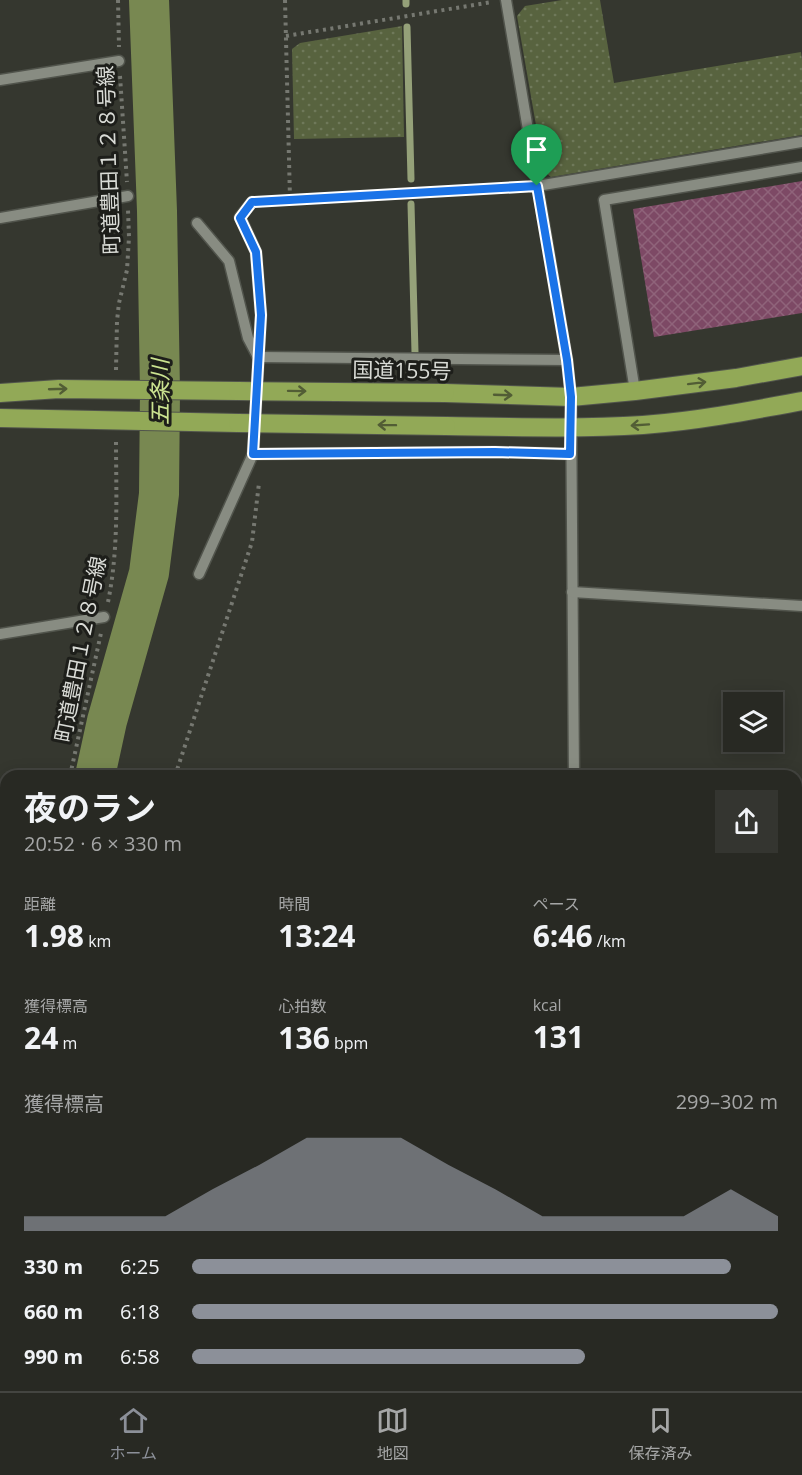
<!DOCTYPE html>
<html lang="ja">
<head>
<meta charset="utf-8">
<style>
	:root { --surface:#282923; --page:#343530; --text:#f1f3f6; --muted:#a5a6a6; --line:#444541; --accent:#8c9099 }
	body { margin:0; font-family:"Open Sans","Noto Sans JP",sans-serif; background:var(--page); color:var(--text); height:100vh; display:flex; flex-direction:column; font-size:22px; white-space:nowrap }
	* { box-sizing:border-box; margin:0 }
	p { font-size:20px; color:var(--muted) }
	.icon { flex:none; width:33px; height:33px; fill:none; stroke:currentColor; stroke-width:2; stroke-linecap:round; stroke-linejoin:round }
	.map { position:relative; flex:1; overflow:hidden }
	.details { position:absolute; left:0px; top:770px; width:802px; height:622px; display:flex; flex-direction:column; background:var(--surface); border-radius:18px 18px 0 0; box-shadow:0 3px 15px #0003,0 0 0 2px var(--line) }
	.details>* { flex:none }
	.controls { position:absolute; left:723px; top:692px; display:grid; gap:12px }
	.controls a { display:grid; place-items:center; width:60px; height:60px; border-radius:0px; background:var(--surface); box-shadow:0 3px 15px #0003,0 0 0 2px var(--line); font-size:30px }
	.pin { position:absolute; display:grid; place-items:center; width:51px; height:51px; color:#fff; margin:-62px -26px; border-radius:50% 50% 50% 0; rotate:-45deg; box-shadow:0 0 6px #0007 }
	.pin .icon { rotate:45deg }
	.round { display:grid; place-items:center; flex:none; width:63px; height:63px; border-radius:0px; background:var(--page) }
	.summary { display:flex; align-items:center; justify-content:space-between; height:102px; padding:0 24px }
	h1 { font-size:33px; font-weight:700; line-height:45px }
	.metrics { display:grid; grid-template-columns:repeat(3,1fr); gap:9px; height:102px; padding:6px 24px }
	.metrics div { display:grid; align-content:center }
	.metrics b { font-size:30px; font-weight:700 }
	.metrics small { font-size:16px; font-weight:400 }
	.metrics p { font-size:16px }
	.chart { height:168px; padding:12px 24px }
	.chart p { display:flex; justify-content:space-between }
	.chart svg { width:100%; height:108px; margin-top:6px; fill:var(--accent); opacity:.7 }
	ul { padding:0 24px; list-style:none; font-size:20px }
	li { display:grid; grid-template-columns:96px 72px 1fr; align-items:center; height:45px }
	li i { height:15px; border-radius:8px; background:var(--accent) }
	.menu { display:flex; justify-content:space-around; align-items:center; height:84px; border-top:2px solid var(--line); background:var(--surface); font-size:16px; color:var(--muted) }
	.menu a { display:grid; justify-items:center; gap:3px }
	.menu .selected { color:var(--accent) }
	.map>svg:first-child { display:block }
	.grass { fill:url(#grass-dots) }
	.lines { fill:none; stroke-linecap:round; stroke-linejoin:round }
	.stream { stroke:#95a179; stroke-width:7 }
	.river { stroke:#788851; stroke-width:40 }
	.building { fill:url(#building-cross-hatch) }
	.minor-casing { stroke:#51544c; stroke-width:13 }
	.highway-casing { stroke:#51544c; stroke-width:20 }
	.path { stroke:#767871; stroke-width:4; stroke-dasharray:3 4.5; stroke-linecap:butt }
	.minor { stroke:#888c82; stroke-width:10 }
	.highway { stroke:#92a957; stroke-width:18 }
	.highway-bridge-casing { stroke:#51544c; stroke-width:20; stroke-linecap:butt }
	.highway-bridge { stroke:#92a957; stroke-width:18 }
	.oneway { stroke:#525d35 }
	.route-casing { stroke:#fff; stroke-width:12 }
	.route { stroke:#1a73e8; stroke-width:8 }
	.labels { text-anchor:middle; dominant-baseline:central; stroke-width:6; stroke-linejoin:round; paint-order:stroke }
	.street-label { font-size:21px; fill:#d9dbd6; stroke:#1d1e1a }
	.water-label { font-size:22px; font-style:italic; fill:#cbe390; stroke:#1d1e1a }
</style>
</head>
<body>
<div class="map">
<svg width="802" height="1391" viewBox="0 0 802 1391">
	<defs>
		<pattern id="grass-dots" width="8" height="8" patternUnits="userSpaceOnUse" patternTransform="scale(1.5)"><rect width="8" height="8" fill="#58633f"/><path d="M2 2h.1M6 6h.1" fill="none" stroke="#6f795a" stroke-width="1.8" stroke-linecap="round"/></pattern>
		<pattern id="building-cross-hatch" width="8" height="8" patternUnits="userSpaceOnUse" patternTransform="scale(1.5)"><rect width="8" height="8" fill="#7d4965"/><path d="M0 0l8 8M0 8l8-8" fill="none" stroke="#8f637a"/></pattern>
	</defs>
	<rect width="100%" height="100%" fill="#35372f"/>
	<g class="grass">
		<polygon points="562,0 600,0 614,83 801,52 802,60 802,135 551,177 544,171 517,16 525,6"/>
		<polygon points="402,26 404,137 294,139 292,49 300,43"/>
	</g>
	<g class="lines">
		<g class="stream">
			<polyline points="406,0 406,4"/>
			<polyline points="407,27 411,179"/>
			<polyline points="411,204 415,352"/>
		</g>
		<g class="river">
			<polyline points="95,776 107,721 149,573 159,494 160,391 157,211 149,0"/>
			<polyline points="83,1391 85,1386"/>
		</g>
	</g>
	<g class="building">
		<polygon points="802,181 802,313 654,337 633,209"/>
		<polygon points="0,1179 6,1179 6,1338 0,1337"/>
	</g>
	<g class="lines">
		<g class="minor-casing">
			<g id="minor">
				<polyline points="506,0 567,360 571,397 574,776"/>
				<polyline points="0,80 119,61"/>
				<polyline points="537,186 802,142"/>
				<polyline points="0,218 128,196"/>
				<polyline points="197,223 229,261 248,338 258,357"/>
				<polyline points="258,357 567,360"/>
				<polyline points="635,391 604,200 802,167"/>
				<polyline points="253,454 495,452 570,454"/>
				<polyline points="199,574 253,454 261,315 256,252 240,217 252,202"/>
				<polyline points="572,592 802,606"/>
				<polyline points="0,634 104,617"/>
				<polyline points="796,822 802,822"/>
				<polyline points="796,1164 802,1164"/>
				<polyline points="796,1330 802,1330"/>
				<polyline points="577,1386 577,1391"/>
			</g>
		</g>
		<g class="highway-casing">
			<g id="highway">
				<polyline points="0,393 59,389 238,391"/>
				<polyline points="445,393 571,397 635,391 736,378 802,366"/>
				<polyline points="0,418 238,423"/>
				<path d="M 446,426 C 512,427 578,429 643,425 C 697,421 749,411 802,401"/>
			</g>
		</g>
		<g class="path">
			<polyline points="118,0 119,47"/>
			<polyline points="285,0 290,199"/>
			<polyline points="286,36 492,2"/>
			<polyline points="120,76 127,182"/>
			<polyline points="267,200 523,187"/>
			<polyline points="116,370 117,321 119,303 127,270 129,237 128,210"/>
			<path d="M 108,602 C 119,548 116,494 116,439"/>
			<polyline points="70,776 101,633"/>
			<polyline points="175,776 252,542 259,483"/>
			<polyline points="796,987 802,987"/>
			<polyline points="52,1391 54,1386"/>
			<polyline points="176,1391 176,1386"/>
		</g>
		<use href="#minor" class="minor"/>
		<use href="#highway" class="highway"/>
		<g class="highway-bridge-casing">
			<g id="highway-bridge">
				<polyline points="238,391 445,393"/>
				<polyline points="238,423 446,426"/>
			</g>
		</g>
		<use href="#highway-bridge" class="highway-bridge"/>
	</g>
	<defs><path id="oneway-shaft" d="M-6 0H5M1.5-3L5.5 0L1.5 3" fill="none" stroke-width="1.6" stroke-linecap="round" stroke-linejoin="round" transform="scale(1.5)"/></defs>
	<g class="oneway">
		<use href="#oneway-shaft" transform="translate(697 383) rotate(-7)"/>
		<use href="#oneway-shaft" transform="translate(58 389) rotate(-2)"/>
		<use href="#oneway-shaft" transform="translate(297 391) rotate(1)"/>
		<use href="#oneway-shaft" transform="translate(503 395) rotate(2)"/>
		<use href="#oneway-shaft" transform="translate(387 425) rotate(-179)"/>
		<use href="#oneway-shaft" transform="translate(640 425) rotate(176)"/>
	</g>
	<g class="lines">
		<g class="route-casing">
			<polygon id="route" points="537,186 567,360 571,397 570,454 495,452 253,454 261,315 256,252 240,218 252,202"/>
		</g>
		<use href="#route" class="route"/>
	</g>
	<g class="labels">
		<g class="street-label">
			<text transform="translate(108 160) rotate(-92)">町道豊田１２８号線</text>
			<text transform="translate(402 370) rotate(1)">国道155号</text>
			<text transform="translate(80 649) rotate(-79)">町道豊田１２８号線</text>
		</g>
		<g class="water-label">
			<text transform="translate(159 392) rotate(-90)">五条川</text>
		</g>
	</g>
</svg>
<div class="controls">
<a><svg class="icon" aria-label="layers" viewBox="0 0 24 24"><path d="M12 4l9 5-9 5-9-5zM3 14l9 5 9-5"/></svg></a>
</div>
<div class="pin" style="left:537px;top:186px;background:#1e9e55"><svg class="icon" aria-label="arrive" viewBox="0 0 24 24"><path d="M6 21V4h12l-3 4 3 4H6"/></svg></div>
<section class="details">
<div class="summary"><div><h1>夜のラン</h1><p>20:52 · 6 × 330 m</p></div><a class="round"><svg class="icon" aria-label="share" viewBox="0 0 24 24"><path d="M12 15V3M7 8l5-5 5 5M5 13v7h14v-7"/></svg></a></div>
<div class="metrics">
<div><p>距離</p><b>1.98<small> km</small></b></div>
<div><p>時間</p><b>13:24</b></div>
<div><p>ペース</p><b>6:46<small> /km</small></b></div>
</div>
<div class="metrics">
<div><p>獲得標高</p><b>24<small> m</small></b></div>
<div><p>心拍数</p><b>136<small> bpm</small></b></div>
<div><p>kcal</p><b>131</b></div>
</div>
<div class="chart"><p><span>獲得標高</span>299–302 m</p>
<svg viewBox="0 0 160 44" preserveAspectRatio="none"><path d="M0 44V38L10 38L20 38L30 38L40 27L50 17L60 6L70 6L80 6L90 17L100 27L110 38L120 38L130 38L140 38L150 27L160 38V44z"/></svg>
</div>
<ul>
<li><b>330 m</b>6:25<i style="width:92%"></i></li>
<li><b>660 m</b>6:18<i style="width:100%"></i></li>
<li><b>990 m</b>6:58<i style="width:67%"></i></li>
</ul>
</section>
</div>
<nav class="menu">
<a class="selected"><svg class="icon" aria-label="home" viewBox="0 0 24 24"><path d="M3 11l9-7 9 7M6 9v11h12V9"/></svg>ホーム</a>
<a><svg class="icon" aria-label="map" viewBox="0 0 24 24"><path d="M3 6l6-2 6 2 6-2v14l-6 2-6-2-6 2zM9 4v14M15 6v14"/></svg>地図</a>
<a><svg class="icon" aria-label="saved" viewBox="0 0 24 24"><path d="M7 4h10v16l-5-4-5 4z"/></svg>保存済み</a>
</nav>
</body>
</html>
